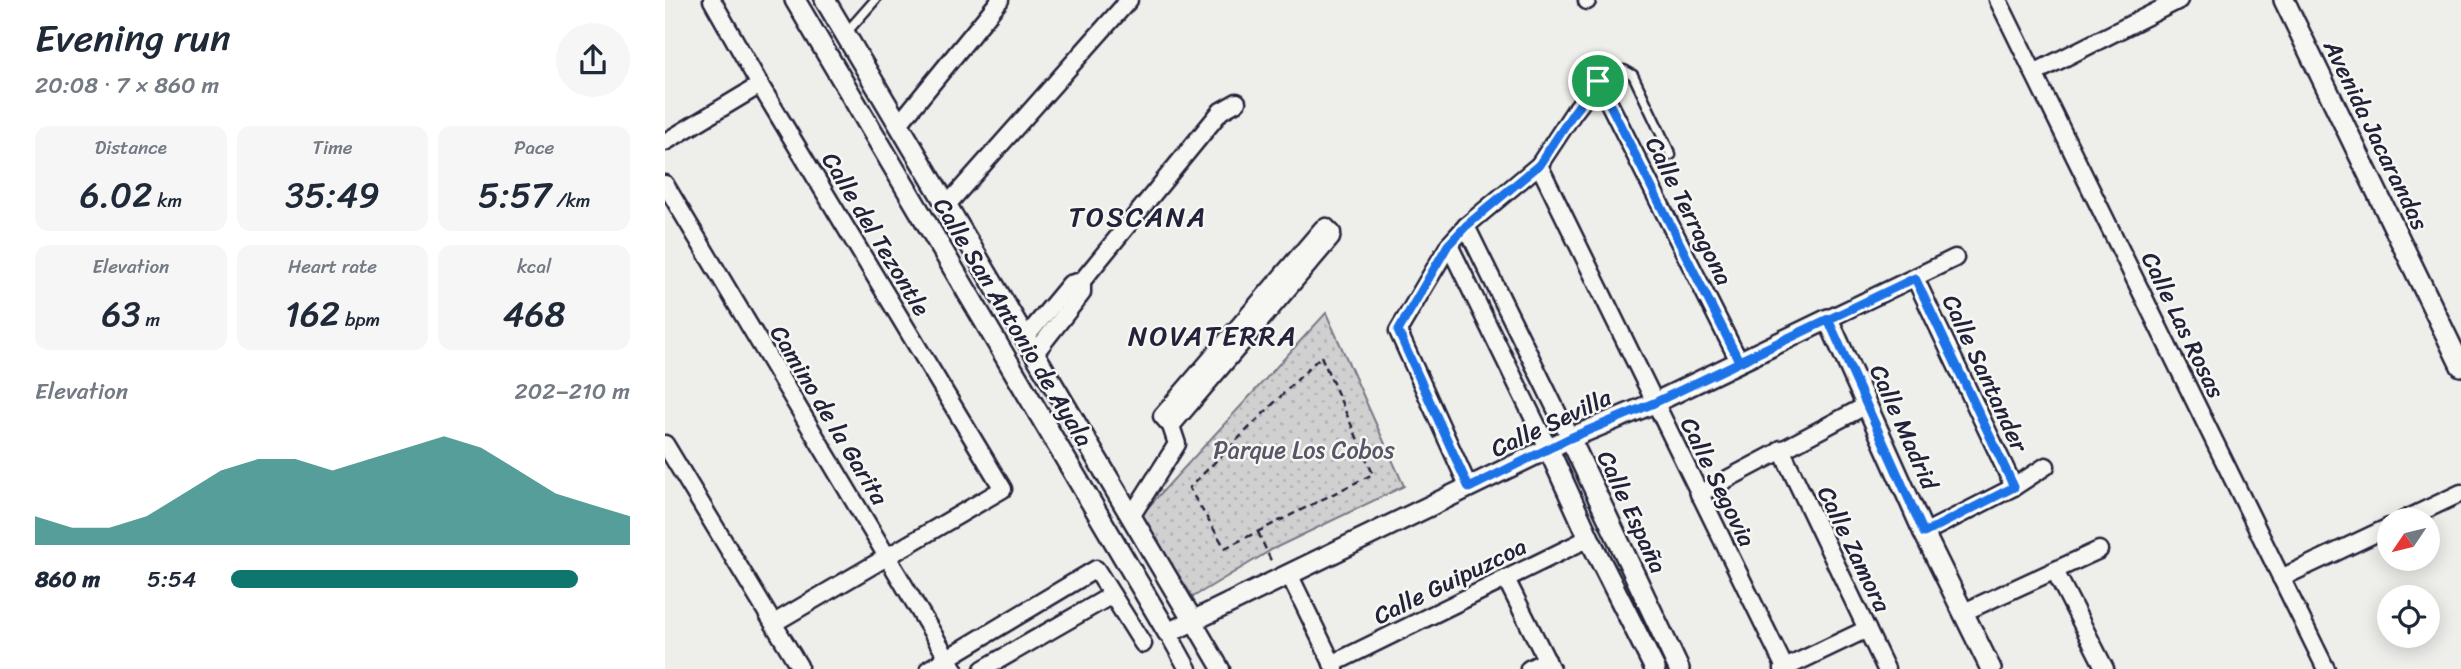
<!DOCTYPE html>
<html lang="en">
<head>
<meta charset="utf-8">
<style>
	:root { --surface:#fff; --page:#f6f6f7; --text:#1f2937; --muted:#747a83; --accent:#0f766e }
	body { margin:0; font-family:Sriracha,sans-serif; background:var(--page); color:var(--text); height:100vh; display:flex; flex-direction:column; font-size:26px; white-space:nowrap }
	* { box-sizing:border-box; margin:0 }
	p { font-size:23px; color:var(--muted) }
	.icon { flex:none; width:38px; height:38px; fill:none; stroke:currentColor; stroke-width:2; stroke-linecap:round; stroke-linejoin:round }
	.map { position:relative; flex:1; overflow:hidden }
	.side { display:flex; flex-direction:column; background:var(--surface); width:665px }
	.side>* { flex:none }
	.needle { width:46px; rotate:235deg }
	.fabs { position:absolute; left:1712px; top:508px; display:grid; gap:14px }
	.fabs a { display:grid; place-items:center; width:63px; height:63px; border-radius:50%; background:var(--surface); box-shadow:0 4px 18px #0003; font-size:35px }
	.pin { position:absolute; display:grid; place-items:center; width:60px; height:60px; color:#fff; margin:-30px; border:4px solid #fff; border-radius:50%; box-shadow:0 2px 7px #0007 }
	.round { display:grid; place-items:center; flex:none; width:74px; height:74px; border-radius:37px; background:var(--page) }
	.headline { display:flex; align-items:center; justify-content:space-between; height:119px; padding:0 35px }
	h1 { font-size:38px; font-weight:600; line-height:52px }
	.figures { display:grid; grid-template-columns:repeat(3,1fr); gap:10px; height:119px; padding:7px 35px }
	.figures div { display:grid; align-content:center; border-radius:14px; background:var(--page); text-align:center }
	.figures b { font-size:35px; font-weight:600 }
	.figures small { font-size:19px; font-weight:400 }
	.figures p { font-size:19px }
	.chart { height:196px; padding:14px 35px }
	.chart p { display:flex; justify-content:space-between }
	.chart svg { width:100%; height:126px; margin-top:7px; fill:var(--accent); opacity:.7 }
	ul { padding:0 35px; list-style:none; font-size:23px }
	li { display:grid; grid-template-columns:112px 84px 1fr; align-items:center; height:52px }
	li i { height:18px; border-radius:9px; background:var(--accent) }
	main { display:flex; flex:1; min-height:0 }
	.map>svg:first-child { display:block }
	.park { fill:url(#park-dots); stroke:#797986; stroke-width:2 }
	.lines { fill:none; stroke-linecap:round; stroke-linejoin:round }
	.service-casing { stroke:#22223b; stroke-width:13 }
	.minor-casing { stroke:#22223b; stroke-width:21 }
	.tertiary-casing { stroke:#22223b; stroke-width:24 }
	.path { stroke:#22223b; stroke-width:2.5; stroke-dasharray:7 5; stroke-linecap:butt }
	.service { stroke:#f6f6f2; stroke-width:8 }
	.minor { stroke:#f6f6f2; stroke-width:16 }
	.tertiary { stroke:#f6f6f2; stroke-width:19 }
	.route-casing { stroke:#fff; stroke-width:14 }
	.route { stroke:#1a73e8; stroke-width:9 }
	.labels { text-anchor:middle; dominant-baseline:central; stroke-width:5; stroke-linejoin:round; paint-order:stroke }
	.street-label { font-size:24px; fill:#22223b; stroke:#f6f6f2 }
	.park-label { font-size:24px; fill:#565668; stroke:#f6f6f2 }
	.quarter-label { font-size:28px; letter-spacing:2px; fill:#22223b; stroke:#f6f6f2 }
</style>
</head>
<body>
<main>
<section class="side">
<div class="headline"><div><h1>Evening run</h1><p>20:08 · 7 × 860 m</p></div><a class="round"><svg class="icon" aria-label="share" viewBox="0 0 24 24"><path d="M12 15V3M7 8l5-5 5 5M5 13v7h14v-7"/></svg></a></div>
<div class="figures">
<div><p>Distance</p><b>6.02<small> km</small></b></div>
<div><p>Time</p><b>35:49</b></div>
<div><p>Pace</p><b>5:57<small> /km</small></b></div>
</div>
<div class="figures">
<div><p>Elevation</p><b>63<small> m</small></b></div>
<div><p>Heart rate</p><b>162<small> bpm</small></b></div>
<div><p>kcal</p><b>468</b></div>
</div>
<div class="chart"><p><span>Elevation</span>202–210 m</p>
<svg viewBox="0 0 160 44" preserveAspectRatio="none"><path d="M0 44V34L10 38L20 38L30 34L40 26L50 18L60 14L70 14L80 18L90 14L100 10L110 6L120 10L130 18L140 26L150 30L160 34V44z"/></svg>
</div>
<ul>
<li><b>860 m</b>5:54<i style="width:87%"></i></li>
</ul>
</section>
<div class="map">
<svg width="1796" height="669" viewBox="0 0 1796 669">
	<defs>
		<pattern id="park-dots" width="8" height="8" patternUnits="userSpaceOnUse" patternTransform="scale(1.75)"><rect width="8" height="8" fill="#d0d0d1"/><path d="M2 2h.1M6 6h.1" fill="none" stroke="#b2b2b4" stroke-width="1.8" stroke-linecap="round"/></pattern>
	</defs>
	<rect width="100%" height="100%" fill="#eeeeeb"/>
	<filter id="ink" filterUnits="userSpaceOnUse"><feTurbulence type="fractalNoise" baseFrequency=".0143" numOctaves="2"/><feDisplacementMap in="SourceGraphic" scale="14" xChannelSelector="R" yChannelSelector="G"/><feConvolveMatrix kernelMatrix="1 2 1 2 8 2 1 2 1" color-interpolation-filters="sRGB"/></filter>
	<g filter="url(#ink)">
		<polygon class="park" points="661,313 739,486 608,549 528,597 475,516"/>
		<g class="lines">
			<g class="service-casing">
				<g id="service">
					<polyline points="180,34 210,0"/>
					<polyline points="933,81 959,70 968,75 1006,155"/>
				</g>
			</g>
			<g class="minor-casing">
				<g id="minor">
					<polyline points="47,0 95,85 338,489 109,623"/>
					<polyline points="922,0 922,1"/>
					<polyline points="1333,0 1661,669"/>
					<polyline points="1369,73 1514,0"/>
					<polyline points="234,124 335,0"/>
					<polyline points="0,142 95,85"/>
					<polyline points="874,165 1120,668"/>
					<polyline points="0,184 289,669"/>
					<polyline points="282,205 464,0"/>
					<polyline points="801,226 905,438"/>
					<polyline points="784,245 884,450"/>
					<polyline points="1250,278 1349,487"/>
					<polyline points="1163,319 1290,258"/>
					<polyline points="361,337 405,284 417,281 556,111 572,102"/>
					<polyline points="370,353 417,293 417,281"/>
					<polyline points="0,444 134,666"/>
					<polyline points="1116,449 1221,669"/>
					<polyline points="804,488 733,331 784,245 801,226 874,165 909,112 933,81 1074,361"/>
					<polyline points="1034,494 1202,405"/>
					<polyline points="467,515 512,444 506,426 497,416 657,229 661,227 667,233 666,238 506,426"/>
					<polyline points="1739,520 1796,493"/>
					<polyline points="1259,533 1349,487 1381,466"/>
					<polyline points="1390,571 1440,669"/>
					<polyline points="624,574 670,669"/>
					<polyline points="1616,578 1724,527"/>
					<polyline points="841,579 886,669"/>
					<polyline points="1299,612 1434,550"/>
					<polyline points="528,621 556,669"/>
					<polyline points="503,633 523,669"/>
					<polyline points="667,664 924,538"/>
					<polyline points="264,669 431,569 478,644"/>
					<polyline points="318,669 447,595"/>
					<polyline points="864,669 882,660"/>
					<polyline points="1118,669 1202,629"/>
				</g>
			</g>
			<g class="tertiary-casing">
				<g id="tertiary">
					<polyline points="130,0 503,633 905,438 989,403 1163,319 1259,533 1326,669"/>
					<polyline points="160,0 528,621"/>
					<polyline points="1619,0 1796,366"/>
					<polyline points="905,438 1014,669"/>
					<polyline points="884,450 924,538 990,669"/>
				</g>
			</g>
			<g class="path">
				<polygon points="656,356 708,474 560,548 524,488"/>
				<polyline points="593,532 607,563"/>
			</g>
			<use href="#service" class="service"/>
			<use href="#minor" class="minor"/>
			<use href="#tertiary" class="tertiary"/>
		</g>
	</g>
	<g class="lines" filter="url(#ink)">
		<g class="route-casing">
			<polyline id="route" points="933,81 909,112 874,165 801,226 783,245 733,331 804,488 905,438 989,403 1250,278 1349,487 1259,533 1163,319 1074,361 933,81"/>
		</g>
		<use href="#route" class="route"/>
	</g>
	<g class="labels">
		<g class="street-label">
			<text transform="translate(1711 135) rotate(64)">Avenida Jacarandas</text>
			<text transform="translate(1024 211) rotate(63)">Calle Terragona</text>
			<text transform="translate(211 234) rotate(59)">Calle del Tezontle</text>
			<text transform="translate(348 322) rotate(59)">Calle San Antonio de Ayala</text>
			<text transform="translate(1518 325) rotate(64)">Calle Las Rosas</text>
			<text transform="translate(1320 373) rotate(65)">Calle Santander</text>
			<text transform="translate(164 415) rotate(59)">Camino de la Garita</text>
			<text transform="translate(886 423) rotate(-25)">Calle Sevilla</text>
			<text transform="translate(1239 427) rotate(66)">Calle Madrid</text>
			<text transform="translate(1053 482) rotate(64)">Calle Segovia</text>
			<text transform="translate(967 512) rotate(65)">Calle España</text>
			<text transform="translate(1189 549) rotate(64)">Calle Zamora</text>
			<text transform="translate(785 581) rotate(-26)">Calle Guipuzcoa</text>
		</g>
		<g class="park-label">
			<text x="639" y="450">Parque Los Cobos</text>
		</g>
		<g class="quarter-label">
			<text x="473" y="216">TOSCANA</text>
			<text x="548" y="335">NOVATERRA</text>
		</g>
	</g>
</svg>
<div class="fabs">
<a><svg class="needle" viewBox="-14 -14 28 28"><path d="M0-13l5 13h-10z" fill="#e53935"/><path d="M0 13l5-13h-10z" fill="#747a83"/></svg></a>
<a><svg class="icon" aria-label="locate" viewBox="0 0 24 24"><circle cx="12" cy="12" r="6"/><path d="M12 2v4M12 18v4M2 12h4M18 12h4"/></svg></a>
</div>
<div class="pin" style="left:933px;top:81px;background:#1e9e55"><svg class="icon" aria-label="arrive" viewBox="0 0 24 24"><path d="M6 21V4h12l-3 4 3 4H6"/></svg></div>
</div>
</main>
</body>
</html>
